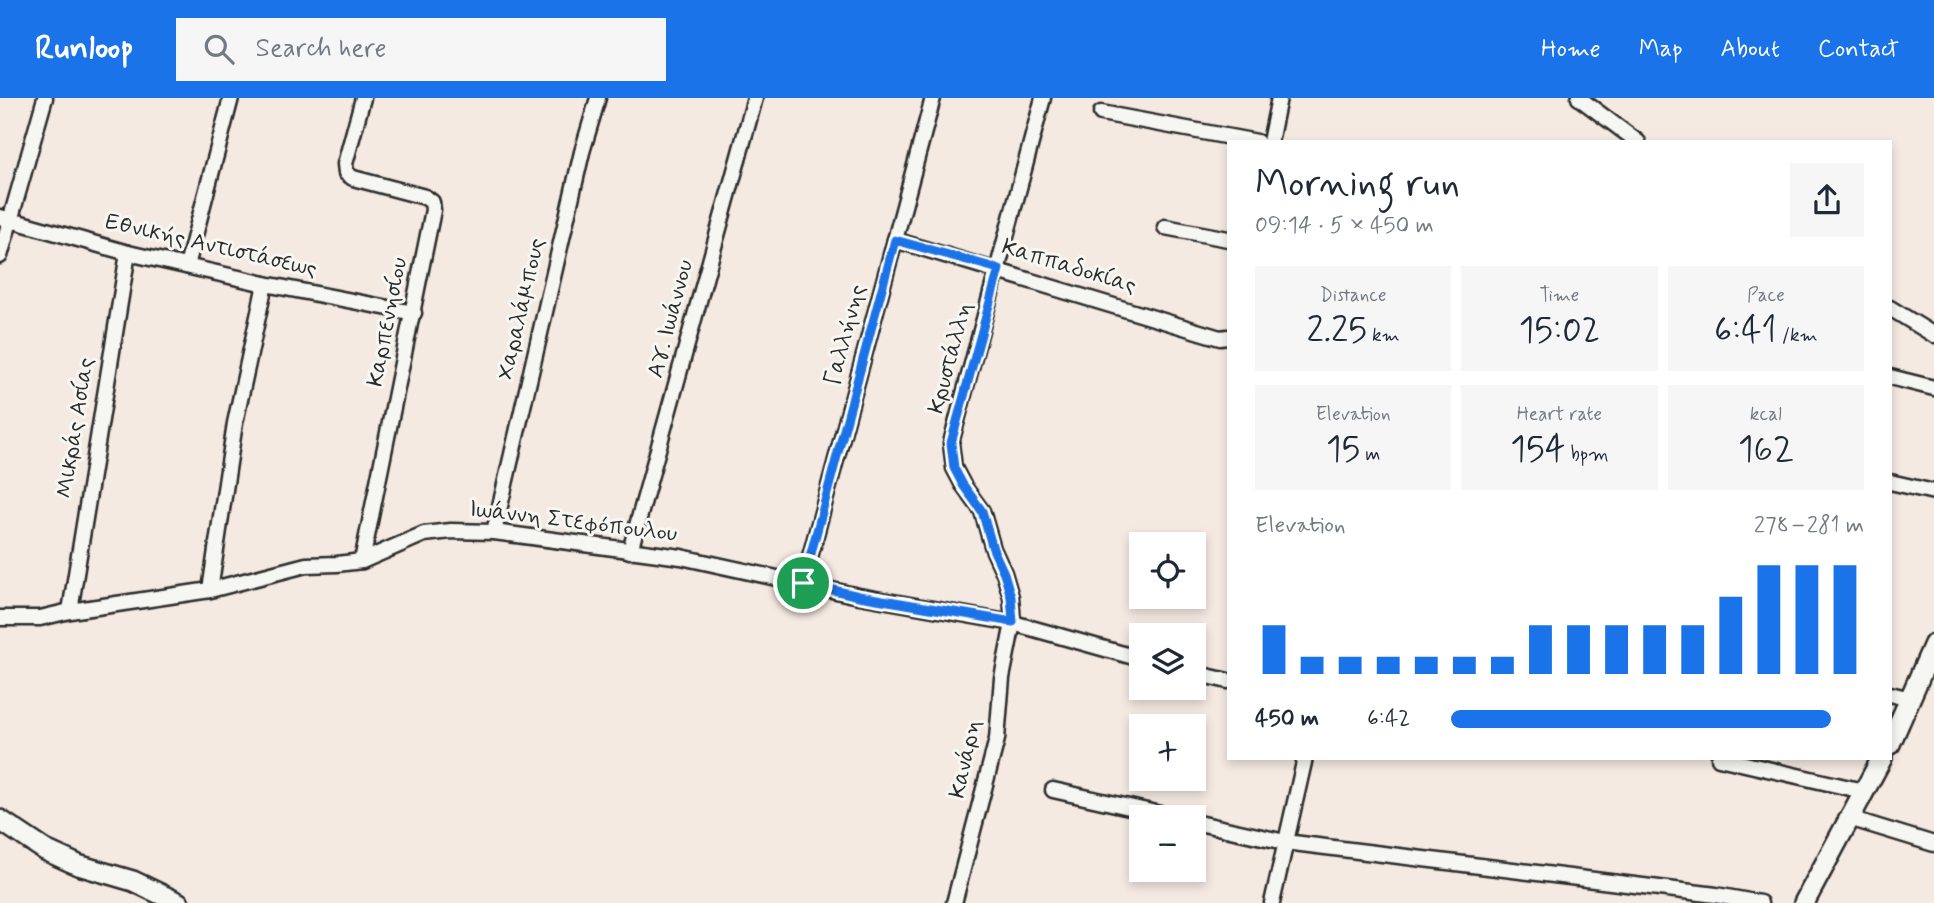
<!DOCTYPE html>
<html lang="en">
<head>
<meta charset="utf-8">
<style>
	:root { --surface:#fff; --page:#f6f6f7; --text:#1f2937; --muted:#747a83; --accent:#1a73e8 }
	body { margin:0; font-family:Mynerve,sans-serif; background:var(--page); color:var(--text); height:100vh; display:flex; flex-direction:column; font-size:26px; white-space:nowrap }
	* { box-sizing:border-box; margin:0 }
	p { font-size:23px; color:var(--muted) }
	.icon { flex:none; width:38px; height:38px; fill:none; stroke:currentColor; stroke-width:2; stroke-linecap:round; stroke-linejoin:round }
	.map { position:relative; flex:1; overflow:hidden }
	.side { position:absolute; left:1227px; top:42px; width:665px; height:620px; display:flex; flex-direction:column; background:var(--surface); border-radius:0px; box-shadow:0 4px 10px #0003 }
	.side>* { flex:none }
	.controls { position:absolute; left:1129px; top:434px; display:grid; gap:14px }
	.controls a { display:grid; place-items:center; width:77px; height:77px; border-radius:0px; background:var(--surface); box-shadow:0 4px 10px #0003; font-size:35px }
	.pin { position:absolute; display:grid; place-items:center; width:60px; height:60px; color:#fff; margin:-30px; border:4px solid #fff; border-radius:50%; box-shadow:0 2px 7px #0007 }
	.round { display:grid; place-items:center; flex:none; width:74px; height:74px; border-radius:0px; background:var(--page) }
	.headline { display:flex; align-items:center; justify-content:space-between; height:119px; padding:0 28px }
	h1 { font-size:38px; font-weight:600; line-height:52px }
	.figures { display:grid; grid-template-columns:repeat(3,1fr); gap:10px; height:119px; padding:7px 28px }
	.figures div { display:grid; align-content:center; border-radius:0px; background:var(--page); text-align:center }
	.figures b { font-size:35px; font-weight:600 }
	.figures small { font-size:19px; font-weight:400 }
	.figures p { font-size:19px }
	.chart { height:196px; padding:14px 28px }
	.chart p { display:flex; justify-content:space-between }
	.chart svg { width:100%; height:126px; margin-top:7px; stroke:var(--accent); stroke-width:6 }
	ul { padding:0 28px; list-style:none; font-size:23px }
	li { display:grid; grid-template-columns:112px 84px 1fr; align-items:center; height:52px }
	li i { height:18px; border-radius:9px; background:var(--accent) }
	header { display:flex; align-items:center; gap:42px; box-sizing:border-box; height:98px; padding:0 35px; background:var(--accent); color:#fff }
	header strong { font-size:33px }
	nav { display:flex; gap:38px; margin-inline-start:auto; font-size:24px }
	.search { width:490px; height:63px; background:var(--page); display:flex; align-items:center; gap:18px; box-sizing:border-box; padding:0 24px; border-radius:0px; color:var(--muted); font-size:26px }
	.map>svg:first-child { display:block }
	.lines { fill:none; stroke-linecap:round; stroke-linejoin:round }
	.street-casing { stroke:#2b2b2b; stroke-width:19 }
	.secondary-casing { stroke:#2b2b2b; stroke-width:24 }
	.street { stroke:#f6f6f2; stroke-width:14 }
	.secondary { stroke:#f6f6f2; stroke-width:19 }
	.route-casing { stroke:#fff; stroke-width:14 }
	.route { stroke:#1a73e8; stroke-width:9 }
	.labels { text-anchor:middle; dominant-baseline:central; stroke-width:6; stroke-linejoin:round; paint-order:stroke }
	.street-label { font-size:23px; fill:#2b2b2b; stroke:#f6f6f2 }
</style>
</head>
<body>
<header>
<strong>Runloop</strong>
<div class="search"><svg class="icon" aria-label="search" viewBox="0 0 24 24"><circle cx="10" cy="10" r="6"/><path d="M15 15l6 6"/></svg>Search here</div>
<nav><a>Home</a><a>Map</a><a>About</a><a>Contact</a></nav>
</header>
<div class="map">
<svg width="1934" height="805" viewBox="0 0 1934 805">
	<rect width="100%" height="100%" fill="#f5eae2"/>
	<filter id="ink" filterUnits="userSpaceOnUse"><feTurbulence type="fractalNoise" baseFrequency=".0143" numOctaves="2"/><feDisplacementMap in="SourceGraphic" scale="14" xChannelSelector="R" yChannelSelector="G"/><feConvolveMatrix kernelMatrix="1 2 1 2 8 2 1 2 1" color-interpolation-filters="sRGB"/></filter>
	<g filter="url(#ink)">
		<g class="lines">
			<g class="street-casing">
				<g id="street">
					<polyline points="1579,0 1638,44"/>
					<polyline points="1101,15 1257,44"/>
					<polyline points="1270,44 1279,0"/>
					<polyline points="0,119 128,155 265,186 414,215"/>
					<polyline points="1165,129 1228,141"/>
					<polyline points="895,142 1220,240 1228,239"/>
					<polyline points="0,158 45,0"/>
					<polyline points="187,168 231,0"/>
					<polyline points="1890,210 1934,237"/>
					<polyline points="1890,279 1934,290"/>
					<polyline points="1890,384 1934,394"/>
					<polyline points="494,434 582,54 598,0"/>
					<polyline points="630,453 755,0"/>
					<polyline points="362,463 433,112 432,104 425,99 353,80 346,75 345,66 363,0"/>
					<polyline points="803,485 933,0"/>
					<polyline points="210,492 235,325 265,186"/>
					<polyline points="70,513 128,155"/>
					<polyline points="0,520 40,520 70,513 210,492 306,467 337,466 362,463 424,436 451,433 494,434 681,459 859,498 1013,525 1141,561"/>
					<polyline points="1194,575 1228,583"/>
					<polyline points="1890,596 1911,601"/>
					<polyline points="1719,660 1863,693"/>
					<polyline points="1053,692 1174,719"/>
					<polyline points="1849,720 1934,746"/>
					<polyline points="1194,724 1285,744 1716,797 1760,805"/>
					<polyline points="954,805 997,641 1002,580 1013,525 1011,499 1004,475 993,451 982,413 963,387 954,370 951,345 1043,0"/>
					<polyline points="1272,805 1305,660"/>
				</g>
			</g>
			<g class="secondary-casing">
				<g id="secondary">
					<polyline points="1890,646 1934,546"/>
					<polyline points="0,722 45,752 78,767 133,783 179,805"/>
					<polyline points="1804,805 1882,660"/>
				</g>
			</g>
			<use href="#street" class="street"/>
			<use href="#secondary" class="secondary"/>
		</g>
	</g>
	<g class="lines" filter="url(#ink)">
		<g class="route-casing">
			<polygon id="route" points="895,142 999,171 951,345 954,370 963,387 982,413 993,451 1004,475 1011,499 1013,524 859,498 803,485"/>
		</g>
		<use href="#route" class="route"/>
	</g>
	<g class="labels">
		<g class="street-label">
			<text transform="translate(211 148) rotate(13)">Εθνικής Αντιστάσεως</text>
			<text transform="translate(1069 169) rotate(17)">Καππαδοκίας</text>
			<text transform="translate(522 211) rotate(-77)">Χαραλάμπους</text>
			<text transform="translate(671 221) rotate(-75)">Αγ. Ιωάννου</text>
			<text transform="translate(388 224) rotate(-79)">Καρπενησίου</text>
			<text transform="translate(846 237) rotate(-75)">Γαλλήνης</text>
			<text transform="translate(951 260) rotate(-75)">Κρυστάλλη</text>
			<text transform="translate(76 330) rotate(-81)">Μικράς Ασίας</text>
			<text transform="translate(573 424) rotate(7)">Ιωάννη Στεφόπουλου</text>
			<text transform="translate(966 661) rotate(-78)">Κανάρη</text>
		</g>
	</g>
</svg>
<div class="controls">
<a><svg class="icon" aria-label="locate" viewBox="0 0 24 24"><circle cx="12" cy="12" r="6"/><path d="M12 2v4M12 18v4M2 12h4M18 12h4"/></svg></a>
<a><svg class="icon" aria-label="layers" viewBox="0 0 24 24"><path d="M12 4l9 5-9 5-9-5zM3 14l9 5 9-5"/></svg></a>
<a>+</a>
<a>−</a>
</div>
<div class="pin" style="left:803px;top:485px;background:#1e9e55"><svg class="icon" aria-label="arrive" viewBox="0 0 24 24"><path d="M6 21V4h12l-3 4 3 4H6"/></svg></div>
<section class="side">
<div class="headline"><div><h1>Morning run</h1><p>09:14 · 5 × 450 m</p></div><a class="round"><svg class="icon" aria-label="share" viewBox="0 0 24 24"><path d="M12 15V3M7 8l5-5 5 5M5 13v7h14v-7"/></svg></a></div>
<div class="figures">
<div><p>Distance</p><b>2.25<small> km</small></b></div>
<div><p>Time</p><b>15:02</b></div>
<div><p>Pace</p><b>6:41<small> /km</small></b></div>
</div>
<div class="figures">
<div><p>Elevation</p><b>15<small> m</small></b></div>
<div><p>Heart rate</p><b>154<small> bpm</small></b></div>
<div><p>kcal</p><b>162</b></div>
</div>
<div class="chart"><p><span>Elevation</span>278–281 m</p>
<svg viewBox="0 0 160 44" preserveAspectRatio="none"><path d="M5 44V27M15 44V38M25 44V38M35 44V38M45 44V38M55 44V38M65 44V38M75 44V27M85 44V27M95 44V27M105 44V27M115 44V27M125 44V17M135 44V6M145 44V6M155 44V6"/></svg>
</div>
<ul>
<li><b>450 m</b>6:42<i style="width:92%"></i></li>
</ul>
</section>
</div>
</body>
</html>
